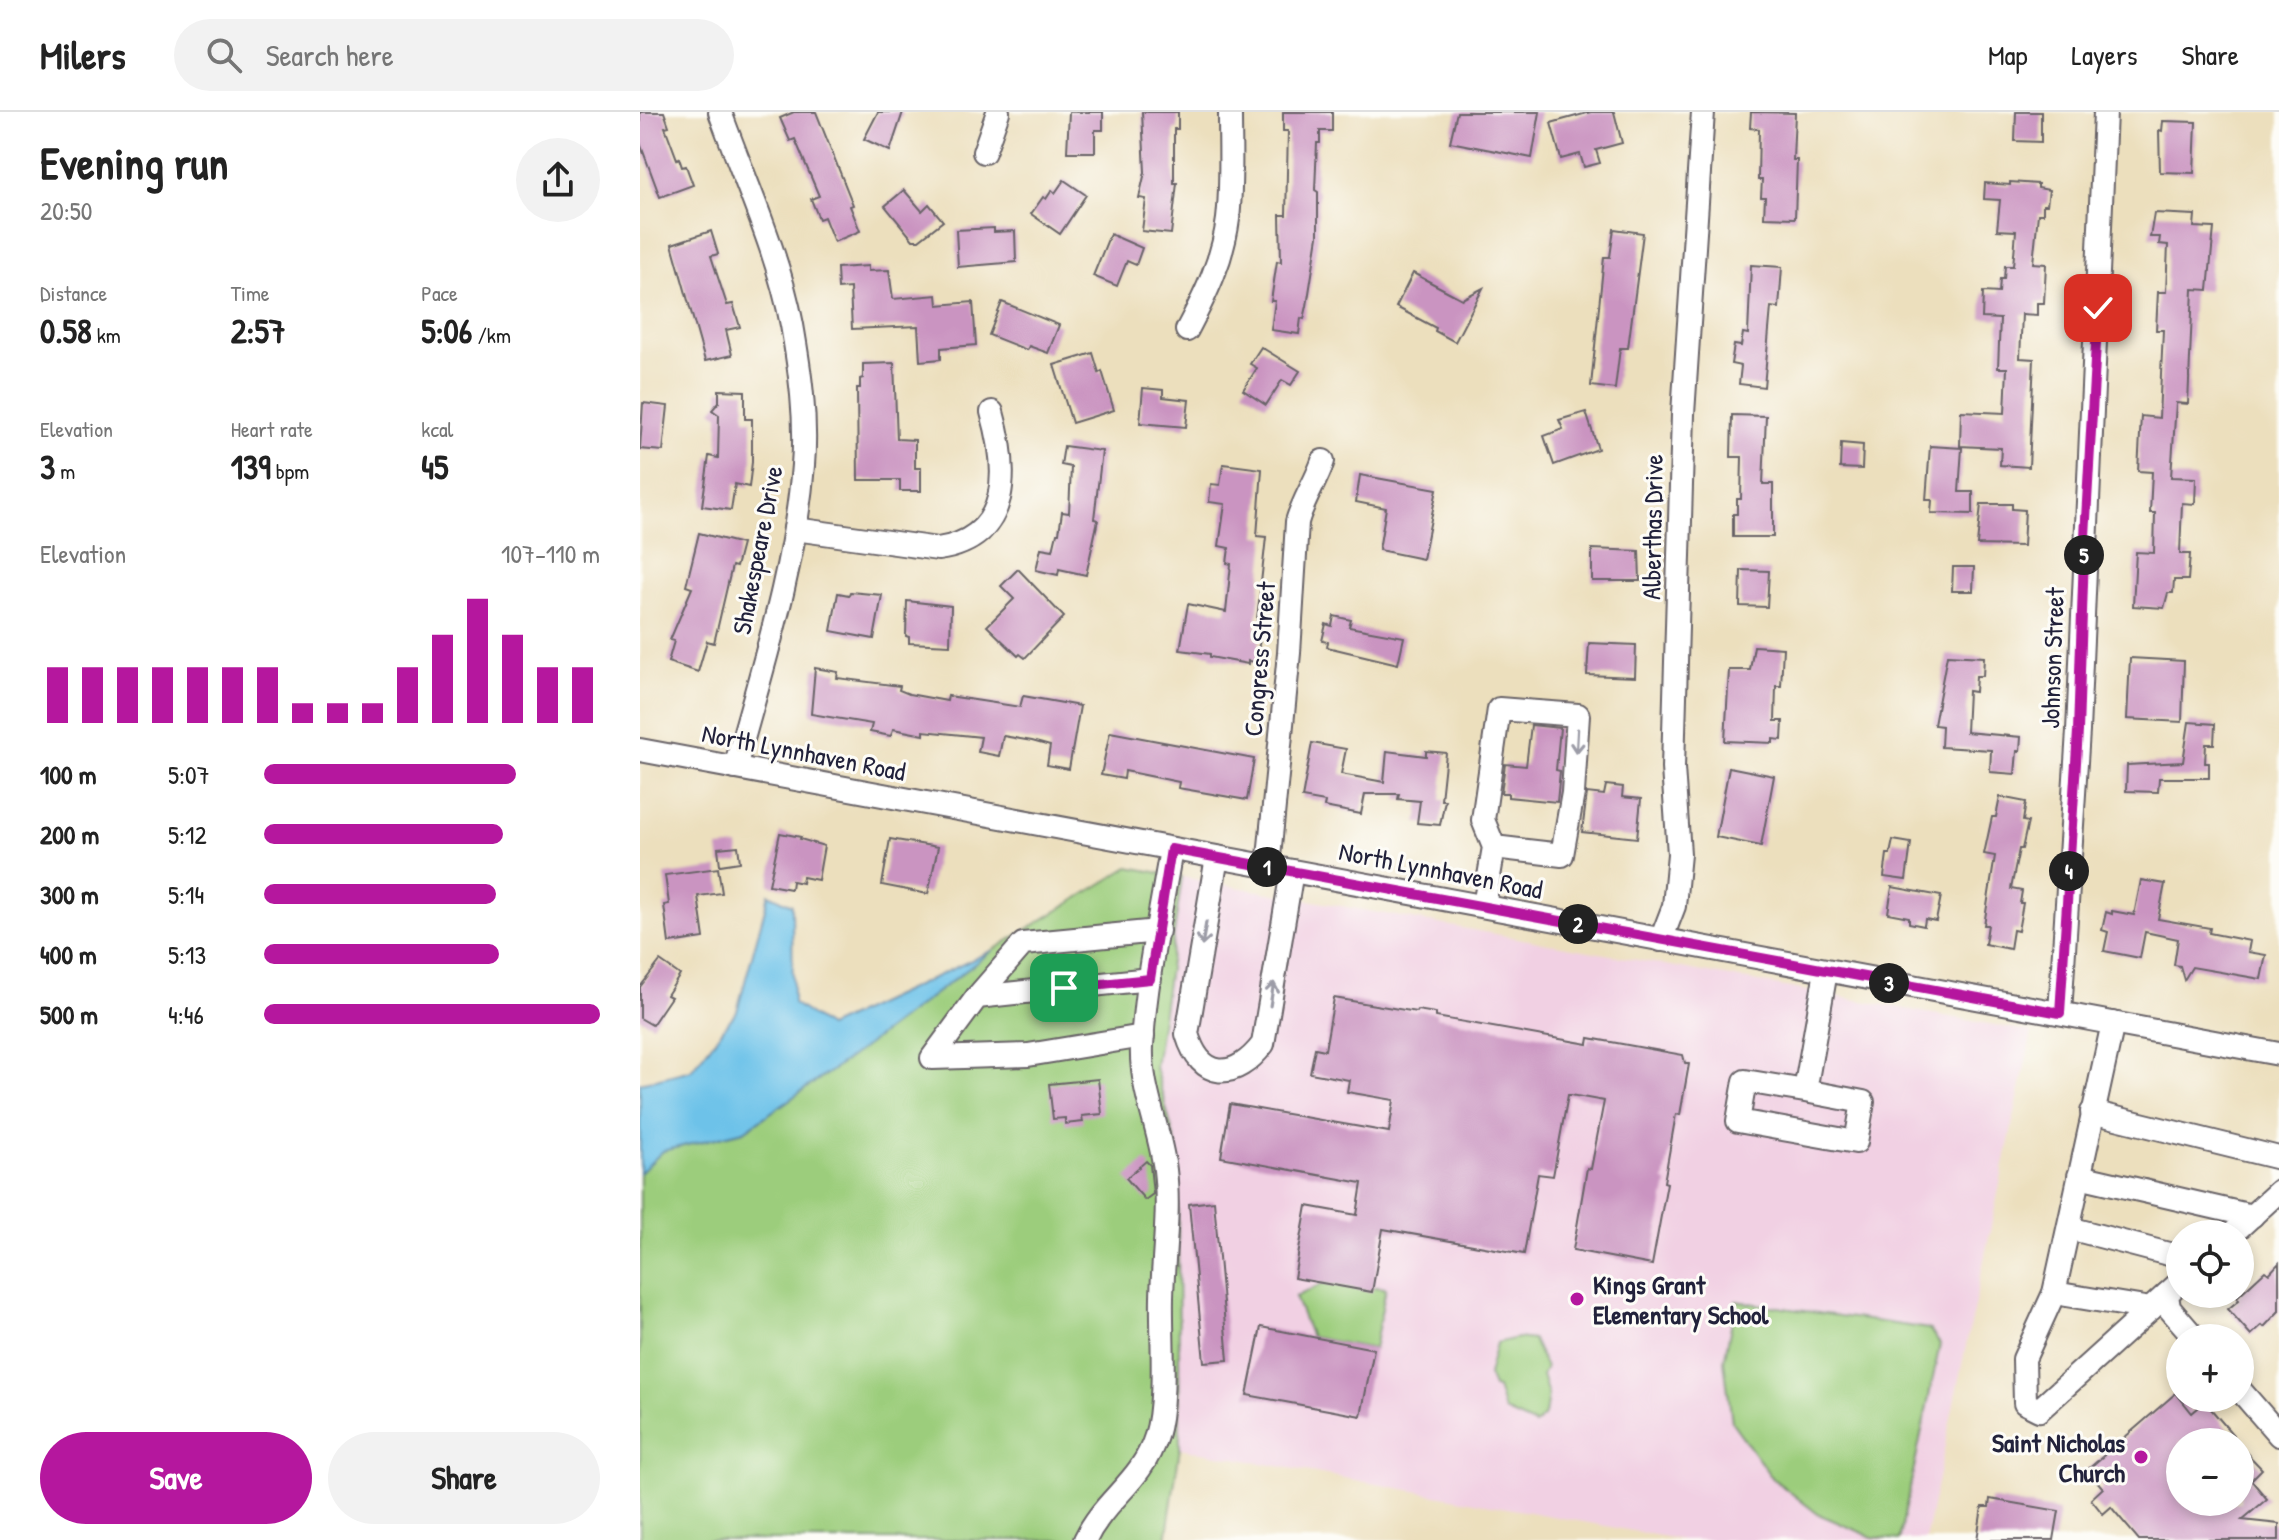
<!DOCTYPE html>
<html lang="en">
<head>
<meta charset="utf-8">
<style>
	:root { --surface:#fff; --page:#f2f2f2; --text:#222; --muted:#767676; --line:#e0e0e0; --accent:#b5179e }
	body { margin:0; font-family:"Patrick Hand",sans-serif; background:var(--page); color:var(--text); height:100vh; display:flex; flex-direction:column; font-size:30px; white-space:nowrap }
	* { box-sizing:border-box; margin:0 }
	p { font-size:26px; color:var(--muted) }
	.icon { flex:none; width:44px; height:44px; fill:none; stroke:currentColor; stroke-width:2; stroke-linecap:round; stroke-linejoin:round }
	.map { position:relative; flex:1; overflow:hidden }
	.panel { display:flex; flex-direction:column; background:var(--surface); width:640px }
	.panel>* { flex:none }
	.tools { position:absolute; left:1526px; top:1108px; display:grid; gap:16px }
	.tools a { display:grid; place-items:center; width:88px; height:88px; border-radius:50%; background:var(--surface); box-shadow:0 4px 12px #0003; font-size:40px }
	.pin { position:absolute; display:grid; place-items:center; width:68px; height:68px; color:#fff; margin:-34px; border-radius:16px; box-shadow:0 4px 12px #0006 }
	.km { position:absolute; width:40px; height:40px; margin:-20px; border-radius:50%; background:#222; color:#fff; font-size:22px; line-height:40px; text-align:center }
	.round { display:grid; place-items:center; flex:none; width:84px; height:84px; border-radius:42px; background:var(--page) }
	.headline { display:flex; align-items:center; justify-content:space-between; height:136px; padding:0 40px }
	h1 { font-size:44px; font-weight:700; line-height:60px }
	.figures { display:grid; grid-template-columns:repeat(3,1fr); gap:12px; height:136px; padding:8px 40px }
	.figures div { display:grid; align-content:center }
	.figures b { font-size:34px; font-weight:700 }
	.figures small { font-size:22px; font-weight:400 }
	.figures p { font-size:22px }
	.chart { height:224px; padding:16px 40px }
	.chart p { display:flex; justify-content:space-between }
	.chart svg { width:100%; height:144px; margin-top:8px; stroke:var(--accent); stroke-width:6 }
	.action { display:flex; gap:16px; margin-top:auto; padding:16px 40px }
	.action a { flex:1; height:92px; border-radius:48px; background:var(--accent); color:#fff; font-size:32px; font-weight:700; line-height:92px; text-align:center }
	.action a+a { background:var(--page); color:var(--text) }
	ul { padding:0 40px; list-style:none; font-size:26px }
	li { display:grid; grid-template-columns:128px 96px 1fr; align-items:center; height:60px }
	li i { height:20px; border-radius:10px; background:var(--accent) }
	header { display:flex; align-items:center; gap:48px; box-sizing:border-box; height:112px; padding:0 40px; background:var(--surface); border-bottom:2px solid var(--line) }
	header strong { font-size:38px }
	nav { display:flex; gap:44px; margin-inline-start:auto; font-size:28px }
	.search { width:560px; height:72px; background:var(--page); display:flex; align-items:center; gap:20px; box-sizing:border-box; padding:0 28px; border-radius:44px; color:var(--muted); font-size:30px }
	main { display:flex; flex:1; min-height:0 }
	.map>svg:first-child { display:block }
	.built { fill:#f1d0e3 }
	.green { fill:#9ccd7c; stroke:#5f785c; stroke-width:2 }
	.water { fill:#6dc2e9; stroke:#487292; stroke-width:2 }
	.building { fill:#ca94c1 }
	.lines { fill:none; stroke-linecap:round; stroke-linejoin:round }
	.minor-casing { stroke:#696468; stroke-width:26 }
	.minor { stroke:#fff; stroke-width:22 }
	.oneway { stroke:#9c9ca7 }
	.route-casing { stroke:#fff; stroke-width:16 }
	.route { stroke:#b5179e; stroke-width:10 }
	.poi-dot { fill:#b5179e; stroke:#fdfcf7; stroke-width:3 }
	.labels { text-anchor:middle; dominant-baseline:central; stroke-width:6; stroke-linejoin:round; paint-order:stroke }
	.street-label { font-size:26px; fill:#22223b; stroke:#fdfcf7 }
	.poi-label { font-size:26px; font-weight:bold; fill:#22223b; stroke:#fdfcf7; text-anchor:start }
</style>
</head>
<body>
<header>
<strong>Milers</strong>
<div class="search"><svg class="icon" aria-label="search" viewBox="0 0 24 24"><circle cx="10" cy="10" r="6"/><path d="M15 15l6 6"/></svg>Search here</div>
<nav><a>Map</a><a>Layers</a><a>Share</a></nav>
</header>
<main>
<section class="panel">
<div class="headline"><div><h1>Evening run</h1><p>20:50</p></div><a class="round"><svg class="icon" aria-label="share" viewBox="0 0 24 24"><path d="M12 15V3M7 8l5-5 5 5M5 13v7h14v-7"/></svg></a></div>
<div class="figures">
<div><p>Distance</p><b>0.58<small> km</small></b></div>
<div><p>Time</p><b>2:57</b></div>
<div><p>Pace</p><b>5:06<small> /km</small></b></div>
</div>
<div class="figures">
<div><p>Elevation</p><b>3<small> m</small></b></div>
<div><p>Heart rate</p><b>139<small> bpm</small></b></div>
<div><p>kcal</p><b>45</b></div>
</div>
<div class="chart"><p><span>Elevation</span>107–110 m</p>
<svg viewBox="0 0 160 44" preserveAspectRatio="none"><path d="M5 44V27M15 44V27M25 44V27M35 44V27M45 44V27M55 44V27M65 44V27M75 44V38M85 44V38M95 44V38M105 44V27M115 44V17M125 44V6M135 44V17M145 44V27M155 44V27"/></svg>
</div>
<ul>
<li><b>100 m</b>5:07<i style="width:75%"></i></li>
<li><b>200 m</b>5:12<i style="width:71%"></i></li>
<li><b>300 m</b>5:14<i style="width:69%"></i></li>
<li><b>400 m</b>5:13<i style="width:70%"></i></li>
<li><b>500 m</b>4:46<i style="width:100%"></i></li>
</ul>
<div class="action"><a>Save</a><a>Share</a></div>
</section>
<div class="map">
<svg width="1639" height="1428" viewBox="0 0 1639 1428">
	<rect width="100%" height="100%" fill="#fdfcf7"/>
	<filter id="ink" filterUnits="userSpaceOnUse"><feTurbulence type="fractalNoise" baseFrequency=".0125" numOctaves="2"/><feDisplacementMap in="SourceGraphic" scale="16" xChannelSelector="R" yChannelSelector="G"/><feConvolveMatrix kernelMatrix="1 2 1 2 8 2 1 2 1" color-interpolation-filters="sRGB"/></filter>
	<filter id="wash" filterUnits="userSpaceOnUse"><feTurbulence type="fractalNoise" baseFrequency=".006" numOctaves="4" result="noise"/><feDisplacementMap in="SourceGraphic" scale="32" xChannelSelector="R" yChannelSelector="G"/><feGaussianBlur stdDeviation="1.8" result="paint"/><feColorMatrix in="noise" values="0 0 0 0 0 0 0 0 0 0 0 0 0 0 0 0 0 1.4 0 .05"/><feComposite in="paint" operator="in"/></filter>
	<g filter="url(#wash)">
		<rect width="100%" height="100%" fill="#ecdfbd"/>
		<polygon class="built" points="542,765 1392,920 1285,1428 1042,1428 540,1336 537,1037 515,955"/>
		<g class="green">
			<polygon points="489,755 542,765 515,955 537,1037 540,1336 526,1428 0,1428 0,1061 22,1039 104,1019 211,945 353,838"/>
			<polygon points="684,1171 746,1176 734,1237 671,1225 655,1185"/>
			<polygon points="1096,1189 1289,1217 1300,1232 1259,1428 1232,1425 1178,1402 1132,1366 1092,1310 1084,1249"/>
			<polygon points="877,1226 893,1228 906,1256 902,1263 908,1283 905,1303 895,1313 864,1299 857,1276 853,1275 848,1263 856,1231"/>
		</g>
		<polygon class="water" points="129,782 152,793 153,891 188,915 353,838 211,945 104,1019 23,1039 0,1061 0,971 51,958 97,899"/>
		<g id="blocks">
			<g class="building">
				<polygon points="0,0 24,0 29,14 25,15 37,47 39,46 42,55 46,54 53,73 20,85 0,31"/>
				<polygon points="154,0 176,0 213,93 210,94 220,119 194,130 184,105 179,107 171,87 179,84 155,27 150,29 140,6"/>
				<polygon points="238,0 263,0 250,39 224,27"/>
				<polygon points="429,0 463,0 463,18 455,18 455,40 427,40"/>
				<polygon points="502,0 538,0 538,17 534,17 534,71 537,71 531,122 502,119 506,87 499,86 505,60"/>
				<polygon points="643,0 692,0 692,19 680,19 680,31 677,31 675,78 678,80 678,124 667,194 664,207 661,206 659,222 631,218 635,189 631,189 637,149 641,150 640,103 646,103 648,19 643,19"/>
				<polygon points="817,0 900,0 892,46 810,30"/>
				<polygon points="951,0 974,0 982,31 956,38 960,51 944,55 940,42 921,47 911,11"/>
				<polygon points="1111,0 1155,1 1153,48 1157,48 1155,106 1124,105 1125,85 1121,85 1122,68 1118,68 1119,17 1110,16"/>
				<polygon points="1376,0 1401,0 1401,30 1375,29"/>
				<polygon points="1523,9 1556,10 1554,61 1520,60 1519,18 1522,19"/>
				<polygon points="424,68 446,83 420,122 391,102 403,85 406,87 412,78 415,81"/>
				<polygon points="1370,70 1398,72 1398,76 1409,78 1407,93 1403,93 1403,102 1398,102 1393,151 1406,152 1404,191 1397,191 1397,203 1382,202 1380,246 1394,247 1389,355 1360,353 1361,336 1320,334 1321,299 1365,301 1367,256 1358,256 1360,207 1342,206 1343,180 1359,181 1360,167 1364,167 1365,154 1373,154 1376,119 1357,118 1360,88 1344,87 1345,71 1370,73"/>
				<polygon points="264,78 282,99 289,92 303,109 279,128 273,128 245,94"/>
				<polygon points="1514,101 1555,103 1554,115 1574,116 1568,178 1553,177 1548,292 1536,291 1531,365 1556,366 1555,392 1542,391 1540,442 1550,442 1548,468 1534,468 1533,481 1528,481 1524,496 1493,494 1496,440 1514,441 1515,401 1510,401 1512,360 1498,359 1501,304 1519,306 1523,218 1516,218 1518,180 1526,180 1528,133 1519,132 1520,125 1510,125"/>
				<polygon points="354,116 354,120 375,119 376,150 318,155 316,118"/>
				<polygon points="974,117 1003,121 988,236 980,236 975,277 951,274 964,145 970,145"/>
				<polygon points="71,119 78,142 71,144 87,193 93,192 100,215 86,218 92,243 65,249 32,132"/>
				<polygon points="470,122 502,136 496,153 487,149 477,174 453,164"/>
				<polygon points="1111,153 1142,155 1139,196 1131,195 1124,275 1099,272 1101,254 1091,252 1094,233 1101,234 1103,221 1108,222"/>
				<polygon points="228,154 228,159 249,158 253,187 297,183 298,193 333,190 336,233 301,236 301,247 280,249 278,214 212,217 210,176 198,177 197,156"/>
				<polygon points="773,161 822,187 843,176 815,230 795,219 796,216 756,195"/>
				<polygon points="362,190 419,213 408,241 389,234 387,238 349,223"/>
				<polygon points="621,235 660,259 651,273 642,268 626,293 603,278 617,256 610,252"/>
				<polygon points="453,241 459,261 462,259 474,298 432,311 414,253"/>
				<polygon points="254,251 257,327 275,328 275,356 281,356 281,379 260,379 260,368 218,368 217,276 220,276 220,267 223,266 223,252"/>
				<polygon points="503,276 523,278 523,285 549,288 546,315 500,311"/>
				<polygon points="79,278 105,279 105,307 112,307 112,350 109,375 95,372 91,398 62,394 69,344 78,346 79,303 72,298 79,290"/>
				<polygon points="3,291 28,294 23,339 0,337"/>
				<polygon points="946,300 958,337 914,353 904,324 923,317 919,308"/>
				<polygon points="1092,303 1126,304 1123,372 1133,372 1133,425 1093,425 1093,402 1097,402 1097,387 1101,387 1102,345 1091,345"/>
				<polygon points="1201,331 1223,333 1222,357 1200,356"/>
				<polygon points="424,334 462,339 454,407 458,408 446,463 419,457 418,463 396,458 401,436 413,438 417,421 419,421 422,400 429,401 431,355 421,353"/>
				<polygon points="1290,334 1322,336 1319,380 1333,380 1333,402 1291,401 1292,388 1286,388"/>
				<polygon points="583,352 622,357 617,424 626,425 615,526 620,527 616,550 608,549 608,552 570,545 570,542 540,538 548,492 586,500 591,452 587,451 589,436 579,434 585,392 569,390 571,372 580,373"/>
				<polygon points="720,363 797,377 783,447 739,438 746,396 716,390"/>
				<polygon points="1341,392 1372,392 1372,397 1385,398 1383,434 1337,433"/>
				<polygon points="59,421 102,432 96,455 92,454 74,531 67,529 58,560 28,550 34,529 30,528 52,476 46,474"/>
				<polygon points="952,437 999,439 1000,469 952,469"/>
				<polygon points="1313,455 1334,455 1333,479 1312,479"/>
				<polygon points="378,457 424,505 385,546 380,542 378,544 347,514 374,487 361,474"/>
				<polygon points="1101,458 1129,459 1127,495 1100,494"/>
				<polygon points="210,480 242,483 234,527 191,519 198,481 209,483"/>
				<polygon points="267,489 311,494 310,533 269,531 269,525 266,524"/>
				<polygon points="694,504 711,508 709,515 764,525 758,552 687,535 688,530 682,529 686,512 692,514"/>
				<polygon points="949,531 996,533 995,565 947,563"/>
				<polygon points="1114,534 1143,536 1141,574 1136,574 1135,609 1143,609 1142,628 1133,627 1133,631 1085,629 1089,558 1110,558"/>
				<polygon points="1307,543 1344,545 1343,564 1336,564 1335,580 1328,579 1326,620 1381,625 1380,639 1377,639 1375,662 1350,660 1351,638 1301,635 1302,614 1294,613"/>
				<polygon points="1490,546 1544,549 1542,610 1487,607"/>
				<polygon points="175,556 198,560 197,566 260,574 259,578 269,582 307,589 308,584 380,595 383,584 440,594 429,657 407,653 410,634 392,629 363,624 359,644 338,640 341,625 284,619 284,623 253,617 251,624 230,620 232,612 171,602"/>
				<polygon points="1549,610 1575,612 1574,632 1566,632 1565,651 1569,651 1569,666 1519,666 1518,680 1486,679 1487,653 1543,650"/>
				<polygon points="891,613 920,616 916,658 920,659 917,690 868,685 868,681 861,681 865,652 886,654"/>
				<polygon points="470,620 614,647 607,688 538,676 539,670 485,659 484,667 461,663"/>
				<polygon points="672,631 706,637 701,662 744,670 747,639 786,644 786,639 806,641 801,688 805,688 800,713 777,711 780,689 758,687 759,682 725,682 721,702 684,695 685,690 662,686"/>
				<polygon points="1089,655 1134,664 1121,734 1076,725"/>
				<polygon points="966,673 983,675 982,685 1001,687 997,726 942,720 947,681 964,683"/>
				<polygon points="1360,685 1386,690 1383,709 1388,710 1382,737 1379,737 1371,777 1382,779 1380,791 1383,791 1378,819 1373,818 1370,837 1345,832 1348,813 1344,813 1355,744 1344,742 1352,705 1356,705"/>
				<polygon points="140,721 161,725 160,727 184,734 178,768 163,765 162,771 152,769 151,777 129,773"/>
				<polygon points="250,727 298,735 288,782 242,773"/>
				<polygon points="1253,728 1271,731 1266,768 1244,765 1247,742 1250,742"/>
				<polygon points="98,734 100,750 80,753 78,736"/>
				<polygon points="78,756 82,781 58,784 64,826 29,831 24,793 29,792 25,763"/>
				<polygon points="1501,768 1525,772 1518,807 1570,816 1569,821 1610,829 1608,840 1626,843 1621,867 1552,855 1544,868 1540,854 1534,853 1538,827 1505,820 1500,846 1464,839 1468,820 1462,818 1466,800 1472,802 1472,799 1494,803"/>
				<polygon points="1252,775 1301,784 1296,809 1285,807 1284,814 1269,811 1269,805 1248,801"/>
				<polygon points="20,849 40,863 27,883 31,885 12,913 0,906 0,875"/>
				<polygon points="694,886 776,900 777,898 796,901 796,905 948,932 949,926 1043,943 1045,951 1049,952 1040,1003 1036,1002 1024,1070 1027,1071 1012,1153 933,1138 947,1056 951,1057 964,989 931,983 928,983 913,1064 898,1062 884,1142 743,1117 732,1180 654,1166 667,1094 717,1103 722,1071 581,1045 590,992 749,1020 754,988 707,980 709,968 670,961 675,936 685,938"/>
				<polygon points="458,967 462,1002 442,1004 443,1010 425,1012 425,1006 413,1007 409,972"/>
				<polygon points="506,1049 510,1053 513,1082 505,1088 486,1066"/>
				<polygon points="574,1089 588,1248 564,1250 549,1092"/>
				<polygon points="1639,1151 1639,1199 1624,1215 1622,1213 1611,1223 1588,1197 1599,1188 1597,1185 1625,1159 1629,1162"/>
				<polygon points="621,1215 734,1237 721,1304 607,1283"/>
				<polygon points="1536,1281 1552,1301 1565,1290 1599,1330 1540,1330 1540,1390 1600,1390 1600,1334 1622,1357 1611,1368 1627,1387 1602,1408 1639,1412 1639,1428 1499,1428 1471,1395 1463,1402 1451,1387 1463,1376 1447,1358"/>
				<polygon points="1350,1387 1419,1399 1414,1428 1337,1428 1342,1395 1349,1395"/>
			</g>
		</g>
	</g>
	<g filter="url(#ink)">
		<use href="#blocks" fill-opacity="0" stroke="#696468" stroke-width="2"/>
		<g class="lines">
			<g class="minor-casing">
				<g id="minor">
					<path d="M 80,0 C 105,70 138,140 152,213 C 160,259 167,307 163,353 C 155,456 122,556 95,656"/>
					<polyline points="344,40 358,0"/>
					<path d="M 547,218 C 566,182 583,147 588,107 C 592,72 590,35 590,0"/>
					<path d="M 155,417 L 298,437 C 373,426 368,356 352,300"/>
					<polyline points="0,638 1639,942"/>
					<path d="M 577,745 L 547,922 C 561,969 595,969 623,932 L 652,759"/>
					<path d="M 628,755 L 649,541 L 657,410 C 663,388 676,370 683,349"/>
					<polyline points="844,794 854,735 843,708 859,597 938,603 933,681 922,743 854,735"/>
					<polyline points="1021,828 1034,794 1039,742 1033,656 1043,302 1063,0"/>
					<polyline points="337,885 383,832 518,819"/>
					<polyline points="1420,901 1438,619 1465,0"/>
					<polyline points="1473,911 1414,1181 1384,1247 1385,1291 1399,1298 1527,1182"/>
					<polyline points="503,924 388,943 292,946 337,885 510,867"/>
					<polyline points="1165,979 1105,969 1098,1009 1216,1030 1223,990 1165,979 1186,859"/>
					<polyline points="1452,1000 1639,1046"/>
					<polyline points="1439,1064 1612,1104"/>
					<polyline points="1429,1116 1540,1145"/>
					<polyline points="1592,1122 1639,1079"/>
					<polyline points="1540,1170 1527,1182 1529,1196 1555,1226"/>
					<polyline points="1414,1181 1511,1197"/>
					<polyline points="1600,1278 1639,1323"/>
					<path d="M 445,1428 C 464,1387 502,1370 516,1324 C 527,1289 521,1224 522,1185 C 523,1143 530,1100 525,1058 C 520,1017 500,976 502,934 C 505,868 521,801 531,737"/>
				</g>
			</g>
			<use href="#minor" class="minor"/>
		</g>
		<defs><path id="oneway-shaft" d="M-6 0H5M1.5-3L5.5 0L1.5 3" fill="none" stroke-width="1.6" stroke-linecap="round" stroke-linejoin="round" transform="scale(2)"/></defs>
		<g class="oneway">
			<use href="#oneway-shaft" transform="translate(937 629) rotate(93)"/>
			<use href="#oneway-shaft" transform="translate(564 822) rotate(100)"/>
			<use href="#oneway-shaft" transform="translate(632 882) rotate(-81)"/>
		</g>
	</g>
	<g class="lines" filter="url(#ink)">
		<g class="route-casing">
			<polyline id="route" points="424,876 510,867 531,737 1420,901 1438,619 1444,442 1458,196"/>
		</g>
		<use href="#route" class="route"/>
	</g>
	<g class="poi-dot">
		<circle cx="937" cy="1187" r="8"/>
		<circle cx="1501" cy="1345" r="8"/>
	</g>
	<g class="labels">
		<g class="street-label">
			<text transform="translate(1012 415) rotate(-89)">Alberthas Drive</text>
			<text transform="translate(117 438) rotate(-79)">Shakespeare Drive</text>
			<text transform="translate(1412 546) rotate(-88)">Johnson Street</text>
			<text transform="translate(619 547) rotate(-85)">Congress Street</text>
			<text transform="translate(164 640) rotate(11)">North Lynnhaven Road</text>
			<text transform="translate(801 758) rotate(11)">North Lynnhaven Road</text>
		</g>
		<g class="poi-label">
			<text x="953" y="1172">Kings Grant<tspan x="953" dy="30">Elementary School</tspan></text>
			<text x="1485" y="1330" text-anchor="end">Saint Nicholas<tspan x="1485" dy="30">Church</tspan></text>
		</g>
	</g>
</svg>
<div class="tools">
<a><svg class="icon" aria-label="locate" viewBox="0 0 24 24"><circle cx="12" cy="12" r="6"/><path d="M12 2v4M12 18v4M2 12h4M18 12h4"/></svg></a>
<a>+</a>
<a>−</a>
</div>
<div class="pin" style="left:424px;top:876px;background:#1e9e55"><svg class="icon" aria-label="arrive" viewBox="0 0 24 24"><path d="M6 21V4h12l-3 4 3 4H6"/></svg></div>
<div class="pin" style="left:1458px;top:196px;background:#d93025"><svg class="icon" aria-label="check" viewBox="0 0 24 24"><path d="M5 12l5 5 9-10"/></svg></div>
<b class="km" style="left:627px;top:755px">1</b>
<b class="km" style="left:938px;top:812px">2</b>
<b class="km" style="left:1249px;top:871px">3</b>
<b class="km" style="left:1429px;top:759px">4</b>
<b class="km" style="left:1444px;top:443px">5</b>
</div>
</main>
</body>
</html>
